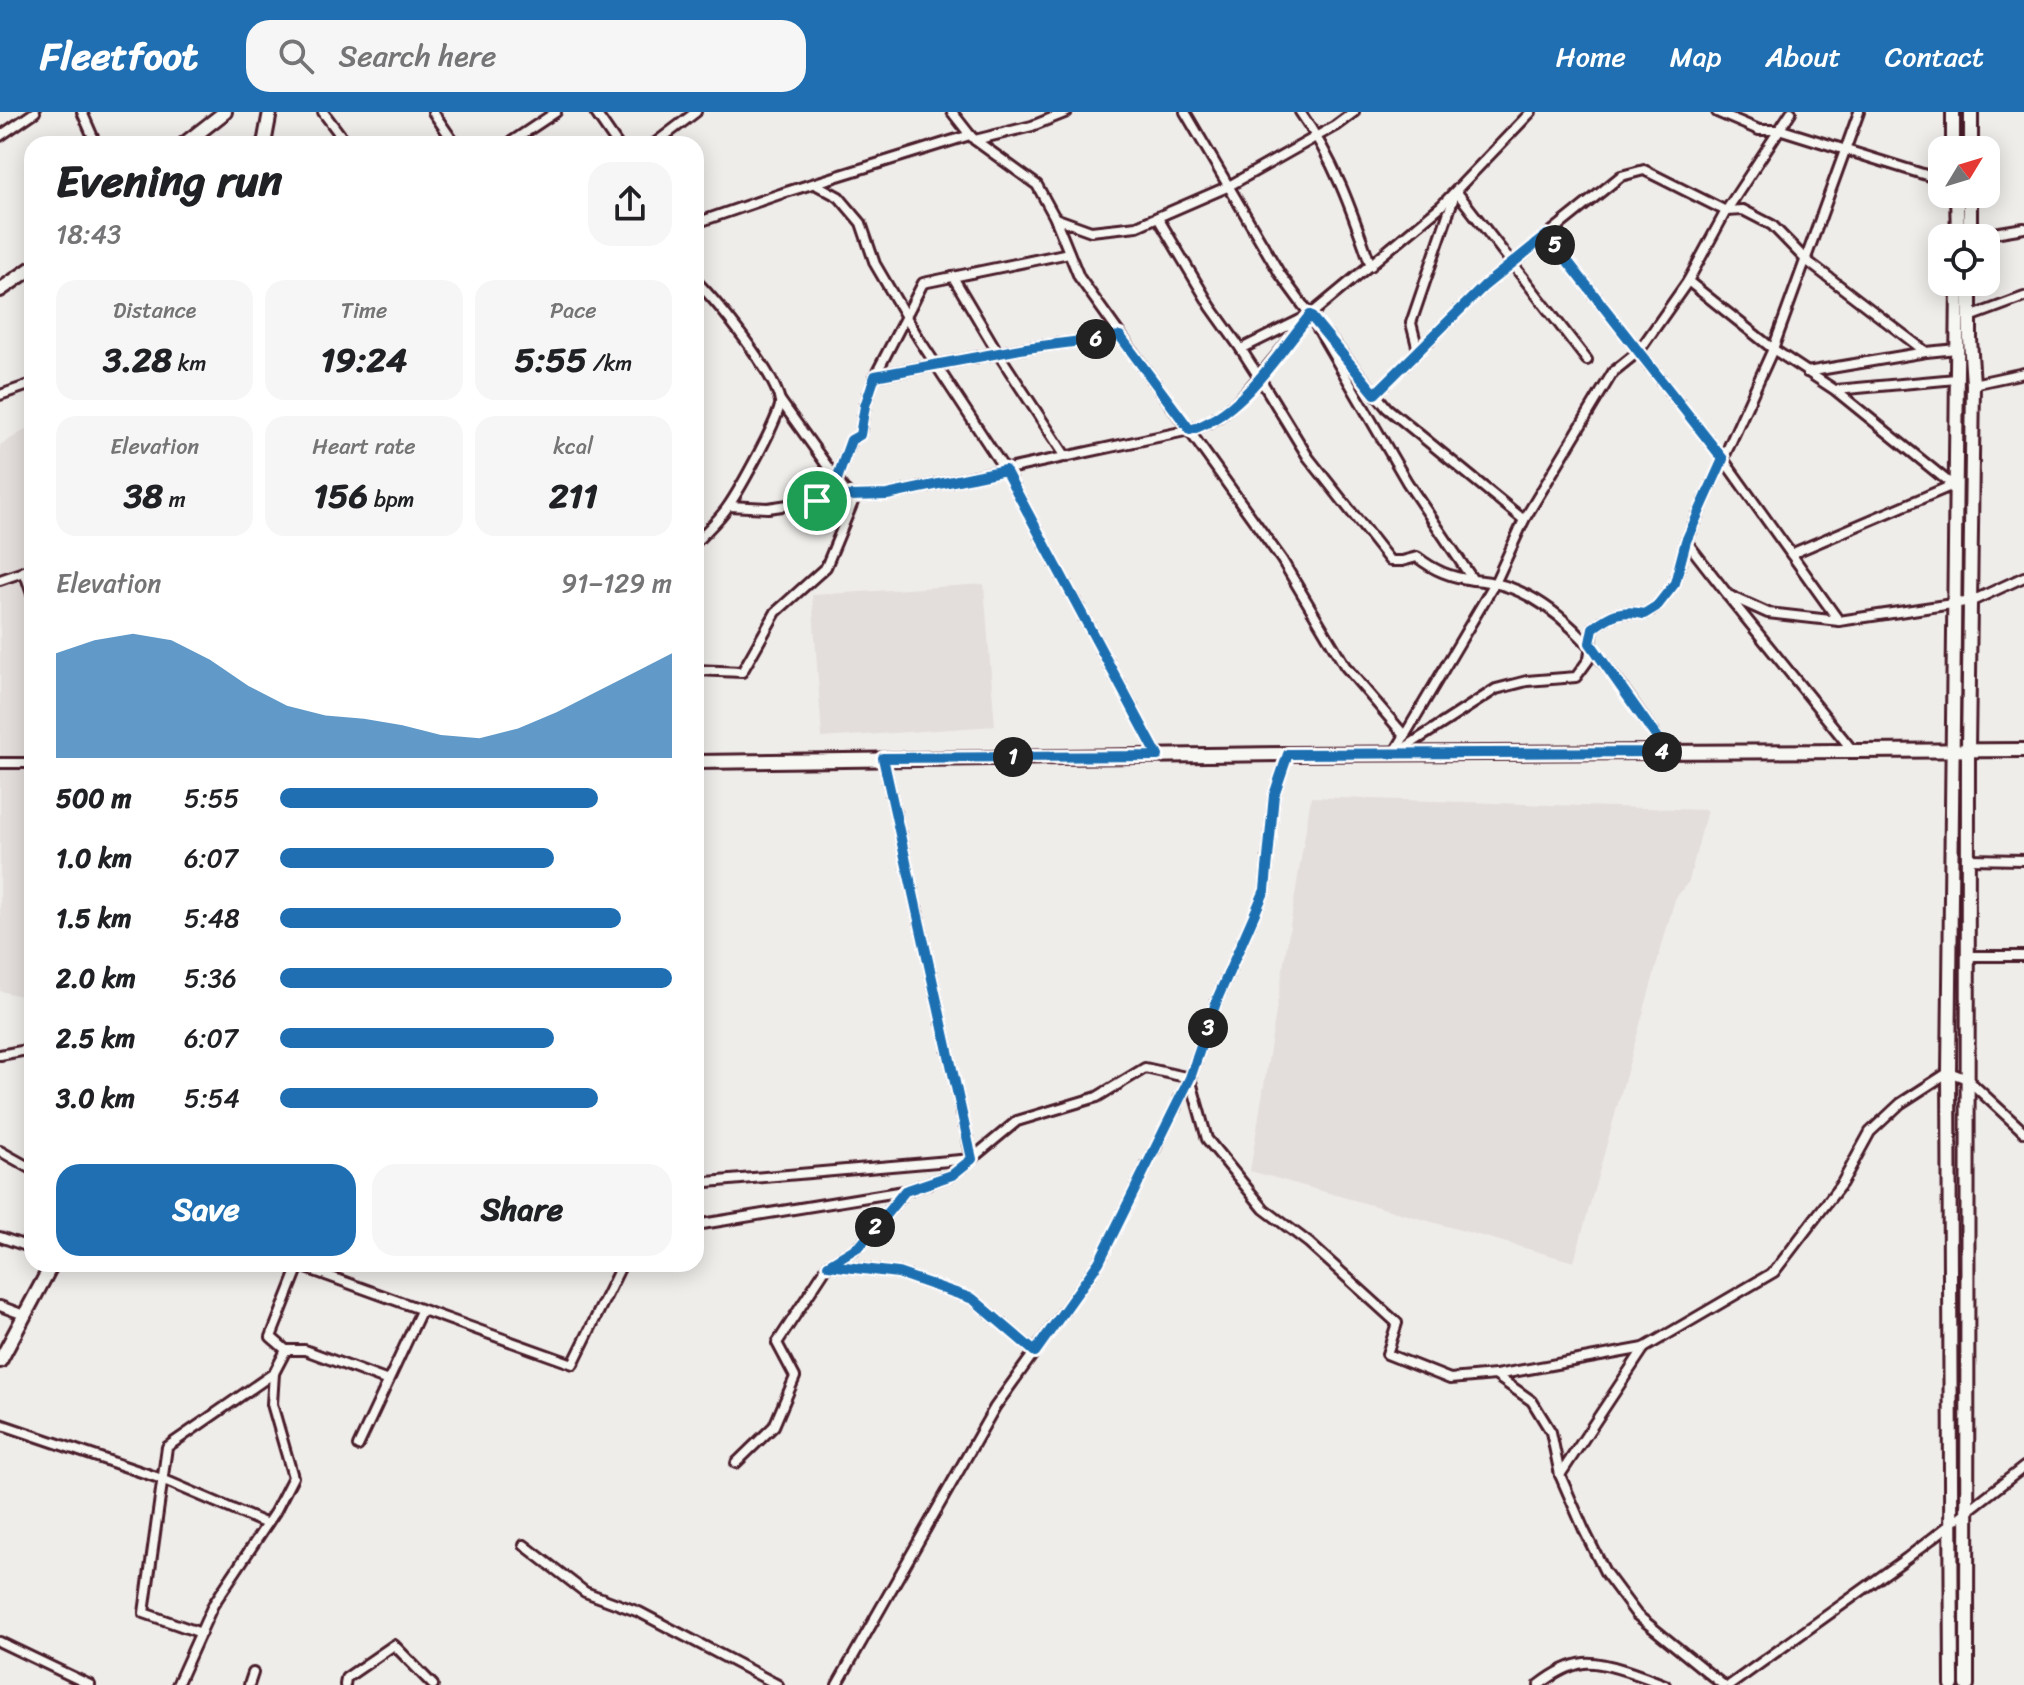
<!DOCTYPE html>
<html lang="en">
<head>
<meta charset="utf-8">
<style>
	:root { --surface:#fff; --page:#f6f6f6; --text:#202124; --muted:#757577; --accent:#1f6fb2 }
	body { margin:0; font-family:Sriracha,sans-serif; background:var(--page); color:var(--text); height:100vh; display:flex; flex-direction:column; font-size:30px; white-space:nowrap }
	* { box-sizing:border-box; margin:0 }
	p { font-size:26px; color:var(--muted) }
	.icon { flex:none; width:44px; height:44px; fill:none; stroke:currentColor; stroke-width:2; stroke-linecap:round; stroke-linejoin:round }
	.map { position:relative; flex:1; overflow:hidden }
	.sheet { position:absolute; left:24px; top:24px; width:680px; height:1136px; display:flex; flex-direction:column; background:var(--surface); border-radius:24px; box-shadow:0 4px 20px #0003 }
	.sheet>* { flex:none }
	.needle { width:52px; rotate:52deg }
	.controls { position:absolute; left:1928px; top:24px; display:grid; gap:16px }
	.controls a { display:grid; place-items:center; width:72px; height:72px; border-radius:16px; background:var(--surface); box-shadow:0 4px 20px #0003; font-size:40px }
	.pin { position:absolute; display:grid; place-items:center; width:68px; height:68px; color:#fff; margin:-34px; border:4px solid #fff; border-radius:50%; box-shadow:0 2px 8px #0007 }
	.km { position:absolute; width:40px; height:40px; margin:-20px; border-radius:50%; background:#222; color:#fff; font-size:22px; line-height:40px; text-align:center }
	.round { display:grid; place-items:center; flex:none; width:84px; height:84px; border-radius:24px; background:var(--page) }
	.summary { display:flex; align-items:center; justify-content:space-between; height:136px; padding:0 32px }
	h1 { font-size:44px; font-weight:800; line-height:60px }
	.stats { display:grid; grid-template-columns:repeat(3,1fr); gap:12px; height:136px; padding:8px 32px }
	.stats div { display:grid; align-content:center; border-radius:20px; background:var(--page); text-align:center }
	.stats b { font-size:34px; font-weight:800 }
	.stats small { font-size:22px; font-weight:400 }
	.stats p { font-size:22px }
	.chart { height:224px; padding:16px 32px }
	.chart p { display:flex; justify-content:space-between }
	.chart svg { width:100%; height:144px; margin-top:8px; fill:var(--accent); opacity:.7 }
	.action { display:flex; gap:16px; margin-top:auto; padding:16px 32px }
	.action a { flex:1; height:92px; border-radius:24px; background:var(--accent); color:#fff; font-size:32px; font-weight:800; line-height:92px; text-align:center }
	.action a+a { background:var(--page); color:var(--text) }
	ul { padding:0 32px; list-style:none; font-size:26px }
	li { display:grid; grid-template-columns:128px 96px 1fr; align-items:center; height:60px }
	li i { height:20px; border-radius:10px; background:var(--accent) }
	header { display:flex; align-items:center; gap:48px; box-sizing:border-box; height:112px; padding:0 40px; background:var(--accent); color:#fff }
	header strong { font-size:38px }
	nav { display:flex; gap:44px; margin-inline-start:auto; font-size:28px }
	.search { width:560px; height:72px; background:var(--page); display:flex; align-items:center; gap:20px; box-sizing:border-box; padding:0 28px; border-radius:24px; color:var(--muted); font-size:30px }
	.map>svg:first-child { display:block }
	.built { fill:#e3dedc }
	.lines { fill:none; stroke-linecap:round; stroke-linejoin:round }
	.street-casing { stroke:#4a1f2b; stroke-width:14 }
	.secondary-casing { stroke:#4a1f2b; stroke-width:18 }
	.street { stroke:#f6f6f2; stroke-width:8 }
	.secondary { stroke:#f6f6f2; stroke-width:12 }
	.route-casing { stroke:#fff; stroke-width:16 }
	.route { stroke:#1f6fb2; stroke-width:10 }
</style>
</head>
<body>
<header>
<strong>Fleetfoot</strong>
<div class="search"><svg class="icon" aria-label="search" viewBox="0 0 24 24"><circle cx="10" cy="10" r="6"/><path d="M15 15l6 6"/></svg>Search here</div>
<nav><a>Home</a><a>Map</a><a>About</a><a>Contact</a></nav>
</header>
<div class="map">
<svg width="2024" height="1573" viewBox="0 0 2024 1573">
	<rect width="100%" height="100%" fill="#efedea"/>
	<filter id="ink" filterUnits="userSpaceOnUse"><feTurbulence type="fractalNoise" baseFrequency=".0125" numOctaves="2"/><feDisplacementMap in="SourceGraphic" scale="16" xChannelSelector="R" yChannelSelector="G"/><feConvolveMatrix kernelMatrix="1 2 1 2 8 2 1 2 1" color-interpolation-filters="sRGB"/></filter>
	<g filter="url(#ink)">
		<g class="built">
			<polygon points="32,314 32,887 0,879 0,333"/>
			<polygon points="984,472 995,614 822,626 812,483"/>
			<polygon points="1311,685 1707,698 1689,769 1675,787 1574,1150 1250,1059"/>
		</g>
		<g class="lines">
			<g class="street-casing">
				<g id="street">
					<polyline points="82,0 96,32"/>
					<polyline points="323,0 347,32"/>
					<polyline points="433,0 455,32"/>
					<polyline points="595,0 617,32"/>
					<polyline points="952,0 970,23"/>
					<polyline points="1185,0 1280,162 1313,207"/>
					<path d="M 1300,0 C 1334,47 1352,99 1371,154"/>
					<polyline points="1717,0 1759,18 1782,18 1942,68"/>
					<polyline points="0,24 35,0"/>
					<polyline points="975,28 1037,73 1055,106 1079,165 1282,448 1345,554 1405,624"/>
					<polyline points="508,32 556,0"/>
					<polyline points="654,32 696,0"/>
					<polyline points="815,72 839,85 861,111 875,152 919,227 1005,358 1158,644"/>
					<polyline points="1055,106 1091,119 1137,114 1227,75 1335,14 1354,0"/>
					<polyline points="1158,106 1211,195 1241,237 1306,205"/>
					<polyline points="696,111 783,81 970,23 975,28 1032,14 1067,0"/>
					<polyline points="1970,121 1988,122 2024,116"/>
					<polyline points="1547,123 1723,347 1839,509"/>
					<polyline points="953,165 998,241 1066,345"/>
					<path d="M 696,169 C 718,191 774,260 780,289 C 783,301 738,380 729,393 C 720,407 707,418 696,430"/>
					<polyline points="1688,169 1773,237 1835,278 1956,376"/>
					<path d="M 1310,203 L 1407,370 L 1473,468 C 1565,473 1619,573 1667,640"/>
					<polyline points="1970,205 2024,185"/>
					<polyline points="1327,223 1387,296 1524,408"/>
					<polyline points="1418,238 1411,211 1456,79 1587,248"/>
					<polyline points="1807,260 1926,240"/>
					<polyline points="875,264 923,171 1069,141"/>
					<polyline points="1973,272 2024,261"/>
					<polyline points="1836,278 1956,267"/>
					<polyline points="1375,282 1484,174 1621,64 1644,58 1726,99 1743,98 1772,113 1806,148 1926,240 1957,237"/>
					<polyline points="0,283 32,272"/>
					<polyline points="817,389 837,367 851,328 860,323 865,294 875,264 1026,236 1120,224"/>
					<path d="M 729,394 L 768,396 L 849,384 L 887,383 L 1190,318 C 1221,309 1239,289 1259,265 L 1241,237"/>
					<polyline points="1686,429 1728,483 1768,501 1839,509 1972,489 2024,465"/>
					<polyline points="1791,442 1953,373"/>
					<polyline points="24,459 32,482"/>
					<polyline points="0,468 32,457"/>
					<path d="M 1473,468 C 1450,465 1435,459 1417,445 L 1402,449 L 1390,449 L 1308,345 L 1259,265 L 1310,203 L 1441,94 L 1531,0"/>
					<polyline points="1728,484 1853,639"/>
					<polyline points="696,558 742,560 776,500 826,455 853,390 780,288"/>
					<polyline points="1396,638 1496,469 1524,408 1613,260 1639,239 1688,169 1726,99 1791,0"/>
					<path d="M 1398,640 L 1496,577 L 1527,569 L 1576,565 L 1589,547 L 1593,516 C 1611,502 1622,497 1644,502 L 1657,494 L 1675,471 L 1686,429 L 1773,237 L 1859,0"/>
					<polyline points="0,651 32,651"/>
					<polyline points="1968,747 2024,748"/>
					<polyline points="1967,844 2024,844"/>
					<polyline points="0,943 32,937"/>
					<polyline points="0,1039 32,1057"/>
					<polyline points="696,1071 972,1047 883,646"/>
					<polyline points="696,1113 904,1079"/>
					<polyline points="0,1125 32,1136"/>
					<polyline points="295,1152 573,1252 622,1152"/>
					<polyline points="828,1153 898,1161 973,1187 1035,1240"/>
					<polyline points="0,1194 24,1203"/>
					<polyline points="286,1238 305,1238 388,1269"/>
					<polyline points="1496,1263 1644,1236 1774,1160 1842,1071 1870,1020 1901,991 1949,960 1967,967 2024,1020"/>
					<polyline points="0,1312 162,1367 267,1412"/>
					<polyline points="358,1334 421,1199"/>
					<polyline points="736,1351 774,1314 795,1265 777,1231 828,1153 861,1133 905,1079 952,1063 1017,1009 1097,985 1145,956 1190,966 1207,1027 1264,1097 1309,1131 1397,1211 1387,1242 1450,1267 1495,1263 1532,1289 1551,1320 1560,1363 1584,1418 1605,1460 1637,1503 1723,1573"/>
					<polyline points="1560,1363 1644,1236"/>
					<polyline points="524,1433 585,1480 639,1500 778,1573"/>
					<polyline points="201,1521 144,1501 167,1335 274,1261"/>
					<polyline points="0,1530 90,1573"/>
					<polyline points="177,1573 213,1493 275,1400 293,1365 272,1292 274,1261 286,1238 271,1225 299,1154"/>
					<polyline points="249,1573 253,1561"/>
					<polyline points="345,1573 346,1566 394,1533 433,1573"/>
					<polyline points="837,1573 995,1295 1099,1150 1190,966 1218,885 1265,778 1274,683 1288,642"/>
					<path d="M 1539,1573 C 1552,1563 1567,1553 1584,1551 C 1605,1549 1645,1565 1665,1573"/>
					<polyline points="1730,1573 1907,1446 2024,1355"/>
				</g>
			</g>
			<g class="secondary-casing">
				<g id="secondary">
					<polyline points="1953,0 1953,38"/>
					<polyline points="184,32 225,0"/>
					<polyline points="264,32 270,0"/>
					<polyline points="1971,38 1971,0"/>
					<polyline points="1957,82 1958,126"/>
					<polyline points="1970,126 1970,82"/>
					<polyline points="0,178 32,156"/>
					<polyline points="696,650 1288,642 2024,638"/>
					<polyline points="0,1249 52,1152"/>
					<polyline points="1952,1573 1949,960 1958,170"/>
					<polyline points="1967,1573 1968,638 1973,272 1970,227 1970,170"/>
				</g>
			</g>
			<use href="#street" class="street"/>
			<use href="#secondary" class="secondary"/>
		</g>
	</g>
	<g class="lines" filter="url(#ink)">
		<g class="route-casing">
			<path id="route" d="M 1547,123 L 1723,347 L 1686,429 L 1675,471 L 1657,494 L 1644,502 C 1622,497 1611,502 1593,516 L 1590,531 L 1667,640 L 1288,642 L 1274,683 L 1265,778 L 1218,885 L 1190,966 L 1099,1150 L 1035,1240 L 973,1187 L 898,1161 L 828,1153 L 861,1133 L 905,1079 L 952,1063 L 972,1047 L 883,646 L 1158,644 L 1005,358 L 887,383 L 849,384 L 817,389 L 837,367 L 851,328 L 860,323 L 865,294 L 875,264 L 1026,236 L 1120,224 L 1190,318 C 1242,302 1276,244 1310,203 L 1375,282 L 1484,174 Z"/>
		</g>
		<use href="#route" class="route"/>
	</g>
</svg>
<div class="controls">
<a><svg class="needle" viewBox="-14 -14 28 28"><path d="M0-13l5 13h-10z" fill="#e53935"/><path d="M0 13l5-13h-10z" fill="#757577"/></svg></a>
<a><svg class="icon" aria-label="locate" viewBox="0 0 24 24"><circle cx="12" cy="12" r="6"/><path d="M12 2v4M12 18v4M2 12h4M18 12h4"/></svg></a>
</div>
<div class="pin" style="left:817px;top:389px;background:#1e9e55"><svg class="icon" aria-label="arrive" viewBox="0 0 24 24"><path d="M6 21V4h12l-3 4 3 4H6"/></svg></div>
<b class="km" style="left:1013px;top:645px">1</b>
<b class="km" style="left:875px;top:1115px">2</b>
<b class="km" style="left:1208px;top:916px">3</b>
<b class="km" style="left:1662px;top:640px">4</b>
<b class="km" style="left:1555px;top:133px">5</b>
<b class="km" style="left:1096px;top:227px">6</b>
<section class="sheet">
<div class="summary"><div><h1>Evening run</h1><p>18:43</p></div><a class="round"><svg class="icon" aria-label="share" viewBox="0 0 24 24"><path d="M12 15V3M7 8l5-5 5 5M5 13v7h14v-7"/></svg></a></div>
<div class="stats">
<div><p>Distance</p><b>3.28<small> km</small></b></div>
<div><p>Time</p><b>19:24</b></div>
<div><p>Pace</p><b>5:55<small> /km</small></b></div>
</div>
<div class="stats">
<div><p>Elevation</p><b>38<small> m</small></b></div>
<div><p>Heart rate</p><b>156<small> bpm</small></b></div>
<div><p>kcal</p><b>211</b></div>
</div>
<div class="chart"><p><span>Elevation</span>91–129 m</p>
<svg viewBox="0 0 160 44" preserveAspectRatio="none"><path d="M0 44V12L10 8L20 6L30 8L40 14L50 22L60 28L70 31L80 32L90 34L100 37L110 38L120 35L130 30L140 24L150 18L160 12V44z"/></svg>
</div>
<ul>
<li><b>500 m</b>5:55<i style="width:81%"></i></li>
<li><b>1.0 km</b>6:07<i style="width:70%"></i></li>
<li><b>1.5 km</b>5:48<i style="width:87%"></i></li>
<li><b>2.0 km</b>5:36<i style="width:100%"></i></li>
<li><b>2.5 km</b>6:07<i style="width:70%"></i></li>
<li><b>3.0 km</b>5:54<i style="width:81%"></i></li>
</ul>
<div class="action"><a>Save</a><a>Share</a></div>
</section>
</div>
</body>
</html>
